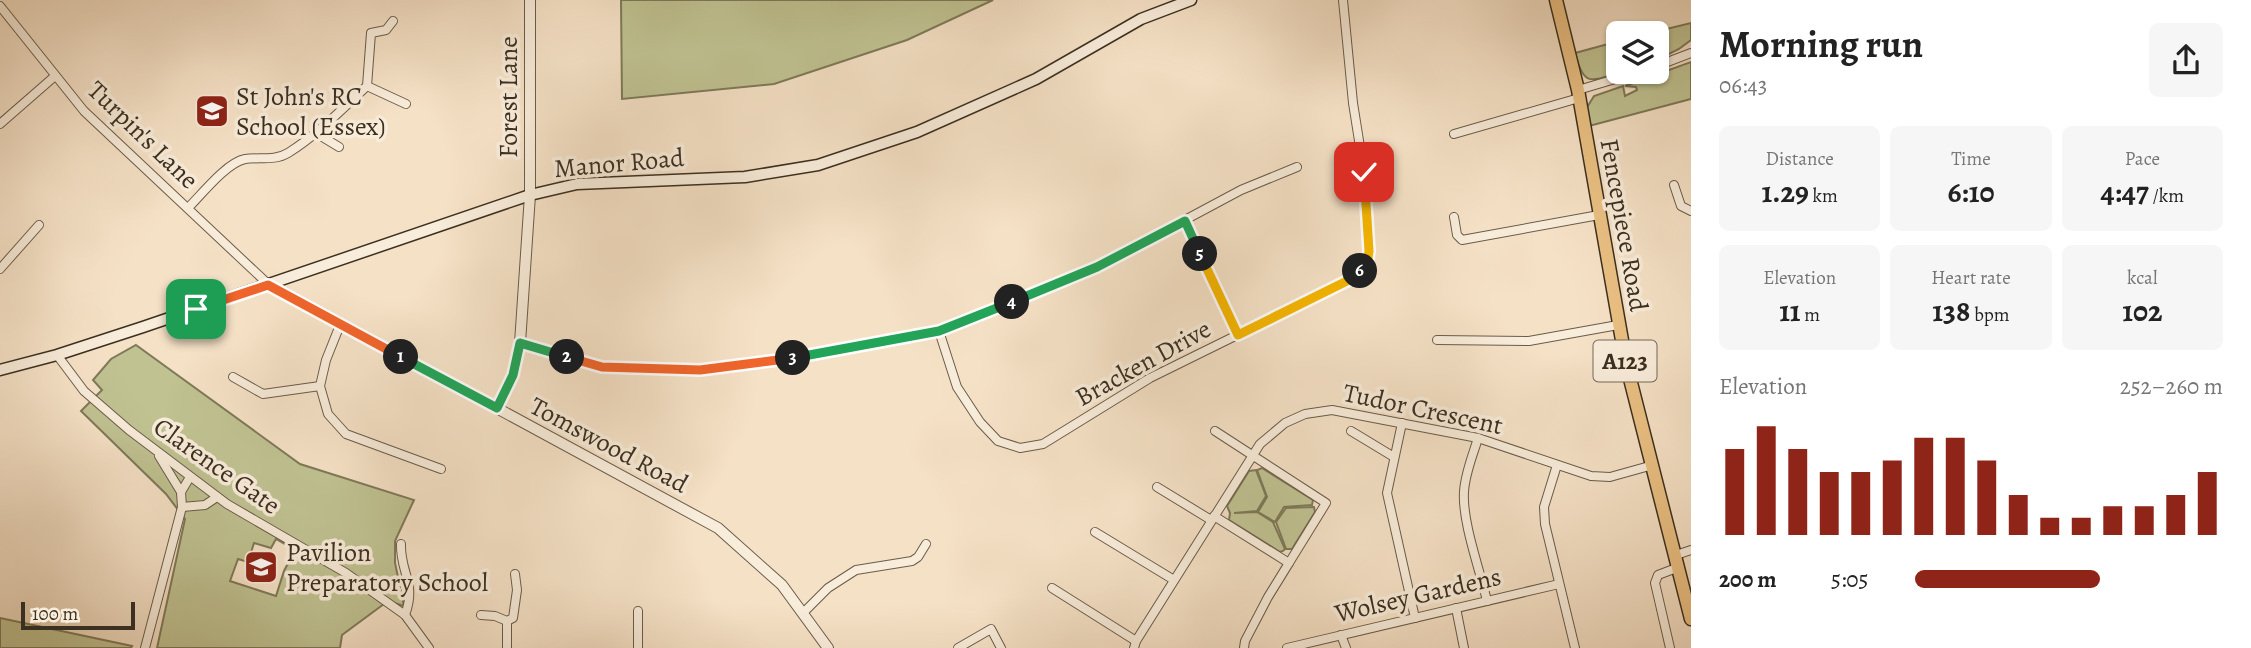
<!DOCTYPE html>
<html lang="en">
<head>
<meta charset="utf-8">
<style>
	:root { --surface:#fff; --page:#f6f6f6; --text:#222; --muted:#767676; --accent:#8f2418 }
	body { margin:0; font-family:Alegreya,serif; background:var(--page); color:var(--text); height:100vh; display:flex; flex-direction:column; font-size:26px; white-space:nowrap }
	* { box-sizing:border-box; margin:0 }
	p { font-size:23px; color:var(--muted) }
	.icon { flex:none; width:38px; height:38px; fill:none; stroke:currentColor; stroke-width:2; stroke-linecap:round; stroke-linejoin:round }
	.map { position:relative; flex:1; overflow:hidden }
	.details { display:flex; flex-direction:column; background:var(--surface); width:560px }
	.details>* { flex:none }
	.fabs { position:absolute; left:1606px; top:21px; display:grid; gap:14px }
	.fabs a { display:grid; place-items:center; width:63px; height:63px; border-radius:10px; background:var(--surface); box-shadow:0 2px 5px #0004; font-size:35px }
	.scale { position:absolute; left:21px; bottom:18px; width:114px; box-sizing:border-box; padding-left:7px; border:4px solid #3c3020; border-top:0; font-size:19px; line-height:24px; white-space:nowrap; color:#3c3020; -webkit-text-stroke:5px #f8ecda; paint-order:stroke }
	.pin { position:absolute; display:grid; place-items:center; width:60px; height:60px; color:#fff; margin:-30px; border-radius:14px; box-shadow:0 4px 10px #0006 }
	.km { position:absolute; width:35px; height:35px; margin:-18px; border-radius:50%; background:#222; color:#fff; font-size:19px; line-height:35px; text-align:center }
	.round { display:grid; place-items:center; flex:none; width:74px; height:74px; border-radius:10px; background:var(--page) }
	.overview { display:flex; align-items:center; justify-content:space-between; height:119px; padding:0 28px }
	h1 { font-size:38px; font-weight:600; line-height:52px }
	.figures { display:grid; grid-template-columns:repeat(3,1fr); gap:10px; height:119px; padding:7px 28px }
	.figures div { display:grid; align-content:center; border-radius:10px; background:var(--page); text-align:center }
	.figures b { font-size:30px; font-weight:600 }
	.figures small { font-size:19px; font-weight:400 }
	.figures p { font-size:19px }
	.chart { height:196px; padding:14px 28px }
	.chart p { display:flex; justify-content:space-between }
	.chart svg { width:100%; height:126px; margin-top:7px; stroke:var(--accent); stroke-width:6 }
	ul { padding:0 28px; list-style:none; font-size:23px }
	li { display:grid; grid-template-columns:112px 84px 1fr; align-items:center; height:52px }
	li i { height:18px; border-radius:9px; background:var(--accent) }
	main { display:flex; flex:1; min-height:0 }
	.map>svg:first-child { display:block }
	.green { fill:#c0c292; stroke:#7e7959; stroke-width:2; fill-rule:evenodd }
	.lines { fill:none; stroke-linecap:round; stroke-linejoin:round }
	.minor-casing { stroke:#6a5c4a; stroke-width:10 }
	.tertiary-casing { stroke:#6a5c4a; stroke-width:12 }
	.secondary-casing { stroke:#3c3020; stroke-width:13 }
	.primary-casing { stroke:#3c3020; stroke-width:15 }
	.minor { stroke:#f8ecda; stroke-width:8 }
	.tertiary { stroke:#f8ecda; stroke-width:10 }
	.secondary { stroke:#f8ecda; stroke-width:10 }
	.primary { stroke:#eac083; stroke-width:12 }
	.split-1-casing { stroke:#fff; stroke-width:14 }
	.split-2-casing { stroke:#fff; stroke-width:14 }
	.split-3-casing { stroke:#fff; stroke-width:14 }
	.split-4-casing { stroke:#fff; stroke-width:14 }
	.split-5-casing { stroke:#fff; stroke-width:14 }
	.split-6-casing { stroke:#fff; stroke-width:14 }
	.split-7-casing { stroke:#fff; stroke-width:14 }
	.split-1 { stroke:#f0652b; stroke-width:9 }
	.split-2 { stroke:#22a559; stroke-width:9 }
	.split-3 { stroke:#f0652b; stroke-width:9 }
	.split-4 { stroke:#22a559; stroke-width:9 }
	.split-5 { stroke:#22a559; stroke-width:9 }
	.split-6 { stroke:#f5b400; stroke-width:9 }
	.split-7 { stroke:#f5b400; stroke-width:9 }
	.labels { text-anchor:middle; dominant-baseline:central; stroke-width:7; stroke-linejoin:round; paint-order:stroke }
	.shield { fill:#f8ecda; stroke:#746858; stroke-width:2 }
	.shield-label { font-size:24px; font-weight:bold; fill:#3c3020 }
	.poi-label { font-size:26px; fill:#3c3020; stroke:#f8ecda; text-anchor:start }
	.street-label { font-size:26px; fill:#3c3020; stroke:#f8ecda }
</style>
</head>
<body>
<main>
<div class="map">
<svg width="1691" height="648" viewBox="0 0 1691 648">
	<rect width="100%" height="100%" fill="#f5e1c6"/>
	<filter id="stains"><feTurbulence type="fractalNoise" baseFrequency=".00286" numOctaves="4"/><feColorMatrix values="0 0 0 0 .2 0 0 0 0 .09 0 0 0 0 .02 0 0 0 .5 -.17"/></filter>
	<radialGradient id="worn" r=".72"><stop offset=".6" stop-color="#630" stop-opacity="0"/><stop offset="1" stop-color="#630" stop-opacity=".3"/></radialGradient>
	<g class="green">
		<polygon points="621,0 993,0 907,40 774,84 622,99"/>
		<polygon points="1691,23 1691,40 1679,49 1657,60 1657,33 1650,33"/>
		<path d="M 1619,41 L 1619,72 L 1621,72 C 1591,81 1584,88 1575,53 Z"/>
		<polygon points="1691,62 1691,99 1589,126 1586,109 1594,96 1623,86 1625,96 1637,90 1636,87 1625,86"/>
		<path d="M 136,345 L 300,464 L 414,500 L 395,541 L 395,563 L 404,606 L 388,601 L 342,635 L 340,648 L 157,648 L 185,519 L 166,494 L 81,411 L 102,390 L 93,380 L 111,359 ZM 276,539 L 295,550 L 284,571 L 276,596 L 230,581 L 238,559 L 248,562 L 254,543 L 271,548 Z"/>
		<polygon points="1262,468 1313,500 1312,505 1284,507 1275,522 1258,512 1267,497 1257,470"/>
		<polygon points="1256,470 1266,496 1257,511 1234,513 1257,512 1273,522 1285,549 1283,551 1280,552 1229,520 1230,513 1227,506 1249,471"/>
		<polygon points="1314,507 1315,512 1292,549 1286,549 1276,522 1286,508"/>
		<polygon points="0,618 132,646 131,648 0,648"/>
	</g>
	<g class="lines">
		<g class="minor-casing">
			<g id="minor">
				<polyline points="0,6 84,111 268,284"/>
				<polyline points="1657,66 1691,53"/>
				<polyline points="367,86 406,104"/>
				<polyline points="1578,90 1639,72"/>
				<polyline points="0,124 55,76"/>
				<polyline points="316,133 339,147"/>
				<polyline points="1454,134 1579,98"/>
				<polyline points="1674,185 1681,206 1691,211"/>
				<path d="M 188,208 C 202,194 226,163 245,159 C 259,157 275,161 288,153 C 317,135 342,109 367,86 L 371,33 L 386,30 L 393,21"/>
				<polyline points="1454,217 1457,235 1462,240 1599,215"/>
				<polyline points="1185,221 1238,335"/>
				<polyline points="0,269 39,225"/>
				<polyline points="340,325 326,360 320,386 328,414 346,434 441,469"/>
				<polyline points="939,331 957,387 980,422 998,441 1020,448 1043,444 1150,378 1353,278 1367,265 1369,251 1364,172 1353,103 1343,0"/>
				<polyline points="1437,340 1529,341 1618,325"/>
				<polyline points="520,343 602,367 700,370 808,356 939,331 1097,267 1241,190 1297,167"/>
				<polyline points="57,355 84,391 129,430 227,504 346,573 405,615 429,648"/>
				<polyline points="233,377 263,394 320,386"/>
				<polyline points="1402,423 1387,493 1415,618"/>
				<polyline points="1351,431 1394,457"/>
				<path d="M 1478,438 C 1473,455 1465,473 1464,492 C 1462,522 1480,570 1487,601"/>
				<polyline points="159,456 181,492"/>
				<polyline points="1557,465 1544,507 1545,524 1575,648"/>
				<polyline points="1157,487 1211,520"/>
				<polyline points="182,507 205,505 217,497"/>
				<polyline points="1214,516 1289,563 1326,503 1215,431"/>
				<polyline points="1095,532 1174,580"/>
				<path d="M 401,544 C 400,573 417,583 405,615"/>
				<polyline points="1676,555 1691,550"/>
				<polyline points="1052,588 1136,641"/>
				<polyline points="1456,608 1464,648"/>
				<polyline points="638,611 638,648"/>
				<polyline points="804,612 828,588 856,570 912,561 918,557 926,544"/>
				<polyline points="481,615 495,616 507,621 513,618 517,590 515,574"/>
				<polyline points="507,621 507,648"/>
				<polyline points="1341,635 1346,648"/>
				<polyline points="145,648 182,507 181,492 190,477"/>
				<polyline points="958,648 991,629 1001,648"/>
				<polyline points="1134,648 1136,641 1260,444 1285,423 1305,414 1332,410 1478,438 1591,476 1610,477 1653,465"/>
				<polyline points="1244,648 1245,641 1268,597 1289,563"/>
				<polyline points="1287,648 1559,584"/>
				<polyline points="1670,648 1655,583 1658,575 1679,567"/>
			</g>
		</g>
		<g class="tertiary-casing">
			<g id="tertiary">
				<polyline points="268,284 718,528 782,585 828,648"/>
				<polyline points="497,408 513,375 520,343 530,195 530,0"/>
			</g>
		</g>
		<g class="secondary-casing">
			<polyline id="secondary" points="0,370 57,355 143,327 530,195 577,184 745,177 818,165 917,132 1036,79 1141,19 1191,0"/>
		</g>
		<g class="primary-casing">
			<polyline id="primary" points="1556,0 1578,90 1626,363 1691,619"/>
		</g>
		<use href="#minor" class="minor"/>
		<use href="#tertiary" class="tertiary"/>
		<use href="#secondary" class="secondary"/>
		<use href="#primary" class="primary"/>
	</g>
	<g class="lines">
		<g class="split-1-casing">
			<polyline id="split-1" points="196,309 268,285 401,357"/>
		</g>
		<g class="split-2-casing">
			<polyline id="split-2" points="401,357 497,408 513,375 520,343 567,357"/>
		</g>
		<g class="split-3-casing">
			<polyline id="split-3" points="567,357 602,367 700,370 793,358"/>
		</g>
		<g class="split-4-casing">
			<polyline id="split-4" points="793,358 939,331 1012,302"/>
		</g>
		<g class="split-5-casing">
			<polyline id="split-5" points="1012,302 1097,267 1185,221 1200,254"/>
		</g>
		<g class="split-6-casing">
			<polyline id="split-6" points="1200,254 1238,335 1353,278 1360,271"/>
		</g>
		<g class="split-7-casing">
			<polyline id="split-7" points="1360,271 1367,265 1369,251 1364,172"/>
		</g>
		<use href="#split-1" class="split-1"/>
		<use href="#split-2" class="split-2"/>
		<use href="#split-3" class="split-3"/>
		<use href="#split-4" class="split-4"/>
		<use href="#split-5" class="split-5"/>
		<use href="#split-6" class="split-6"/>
		<use href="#split-7" class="split-7"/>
	</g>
	<defs>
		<g id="school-square" transform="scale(1.75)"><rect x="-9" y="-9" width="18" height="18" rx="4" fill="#8f2418" stroke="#f8ecda"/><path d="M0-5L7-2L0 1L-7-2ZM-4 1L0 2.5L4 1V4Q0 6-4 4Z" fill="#fff"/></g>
	</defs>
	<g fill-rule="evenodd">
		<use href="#school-square" x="212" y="111"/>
		<use href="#school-square" x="261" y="567"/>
	</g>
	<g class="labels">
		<rect class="shield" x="1593.5" y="340.5" width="63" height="41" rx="5"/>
		<g class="shield-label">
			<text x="1625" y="361">A123</text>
		</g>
		<g class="poi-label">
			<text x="236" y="96">St John's RC<tspan x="236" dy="30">School (Essex)</tspan></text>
			<text x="286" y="552">Pavilion<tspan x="286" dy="30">Preparatory School</tspan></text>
		</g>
		<g class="street-label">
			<text transform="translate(508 97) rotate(-90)">Forest Lane</text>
			<text transform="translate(143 135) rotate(44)">Turpin's Lane</text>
			<text transform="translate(619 163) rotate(-5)">Manor Road</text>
			<text transform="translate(1624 225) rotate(80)">Fencepiece Road</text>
			<text transform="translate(1143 363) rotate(-29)">Bracken Drive</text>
			<text transform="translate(1423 409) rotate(12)">Tudor Crescent</text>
			<text transform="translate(609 445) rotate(28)">Tomswood Road</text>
			<text transform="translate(217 466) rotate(35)">Clarence Gate</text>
			<text transform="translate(1418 595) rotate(-13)">Wolsey Gardens</text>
		</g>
	</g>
	<rect width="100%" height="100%" filter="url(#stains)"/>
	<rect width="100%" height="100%" fill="url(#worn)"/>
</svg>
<div class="fabs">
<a><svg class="icon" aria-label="layers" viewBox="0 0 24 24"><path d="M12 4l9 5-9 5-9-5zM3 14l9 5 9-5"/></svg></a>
</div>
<div class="scale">100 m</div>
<div class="pin" style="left:196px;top:309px;background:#1e9e55"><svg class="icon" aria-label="arrive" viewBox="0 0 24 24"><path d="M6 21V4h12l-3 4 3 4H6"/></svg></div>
<div class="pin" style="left:1364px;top:172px;background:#d93025"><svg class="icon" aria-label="check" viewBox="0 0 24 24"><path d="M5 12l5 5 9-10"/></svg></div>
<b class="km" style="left:401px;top:357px">1</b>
<b class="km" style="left:567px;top:357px">2</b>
<b class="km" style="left:793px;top:358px">3</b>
<b class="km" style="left:1012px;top:302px">4</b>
<b class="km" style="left:1200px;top:254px">5</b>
<b class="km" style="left:1360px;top:271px">6</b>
</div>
<section class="details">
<div class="overview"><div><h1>Morning run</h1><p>06:43</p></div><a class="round"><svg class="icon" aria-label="share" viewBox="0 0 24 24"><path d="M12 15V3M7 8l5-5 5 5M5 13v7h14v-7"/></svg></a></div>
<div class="figures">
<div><p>Distance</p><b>1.29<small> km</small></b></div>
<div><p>Time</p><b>6:10</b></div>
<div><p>Pace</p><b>4:47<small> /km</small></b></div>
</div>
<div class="figures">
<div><p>Elevation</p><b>11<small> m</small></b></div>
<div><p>Heart rate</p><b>138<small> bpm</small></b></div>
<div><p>kcal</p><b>102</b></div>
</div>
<div class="chart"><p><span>Elevation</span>252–260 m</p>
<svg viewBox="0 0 160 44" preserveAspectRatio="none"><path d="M5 44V14M15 44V6M25 44V14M35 44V22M45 44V22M55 44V18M65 44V10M75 44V10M85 44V18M95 44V30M105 44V38M115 44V38M125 44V34M135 44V34M145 44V30M155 44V22"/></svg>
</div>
<ul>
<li><b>200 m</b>5:05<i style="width:60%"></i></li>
</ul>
</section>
</main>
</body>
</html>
